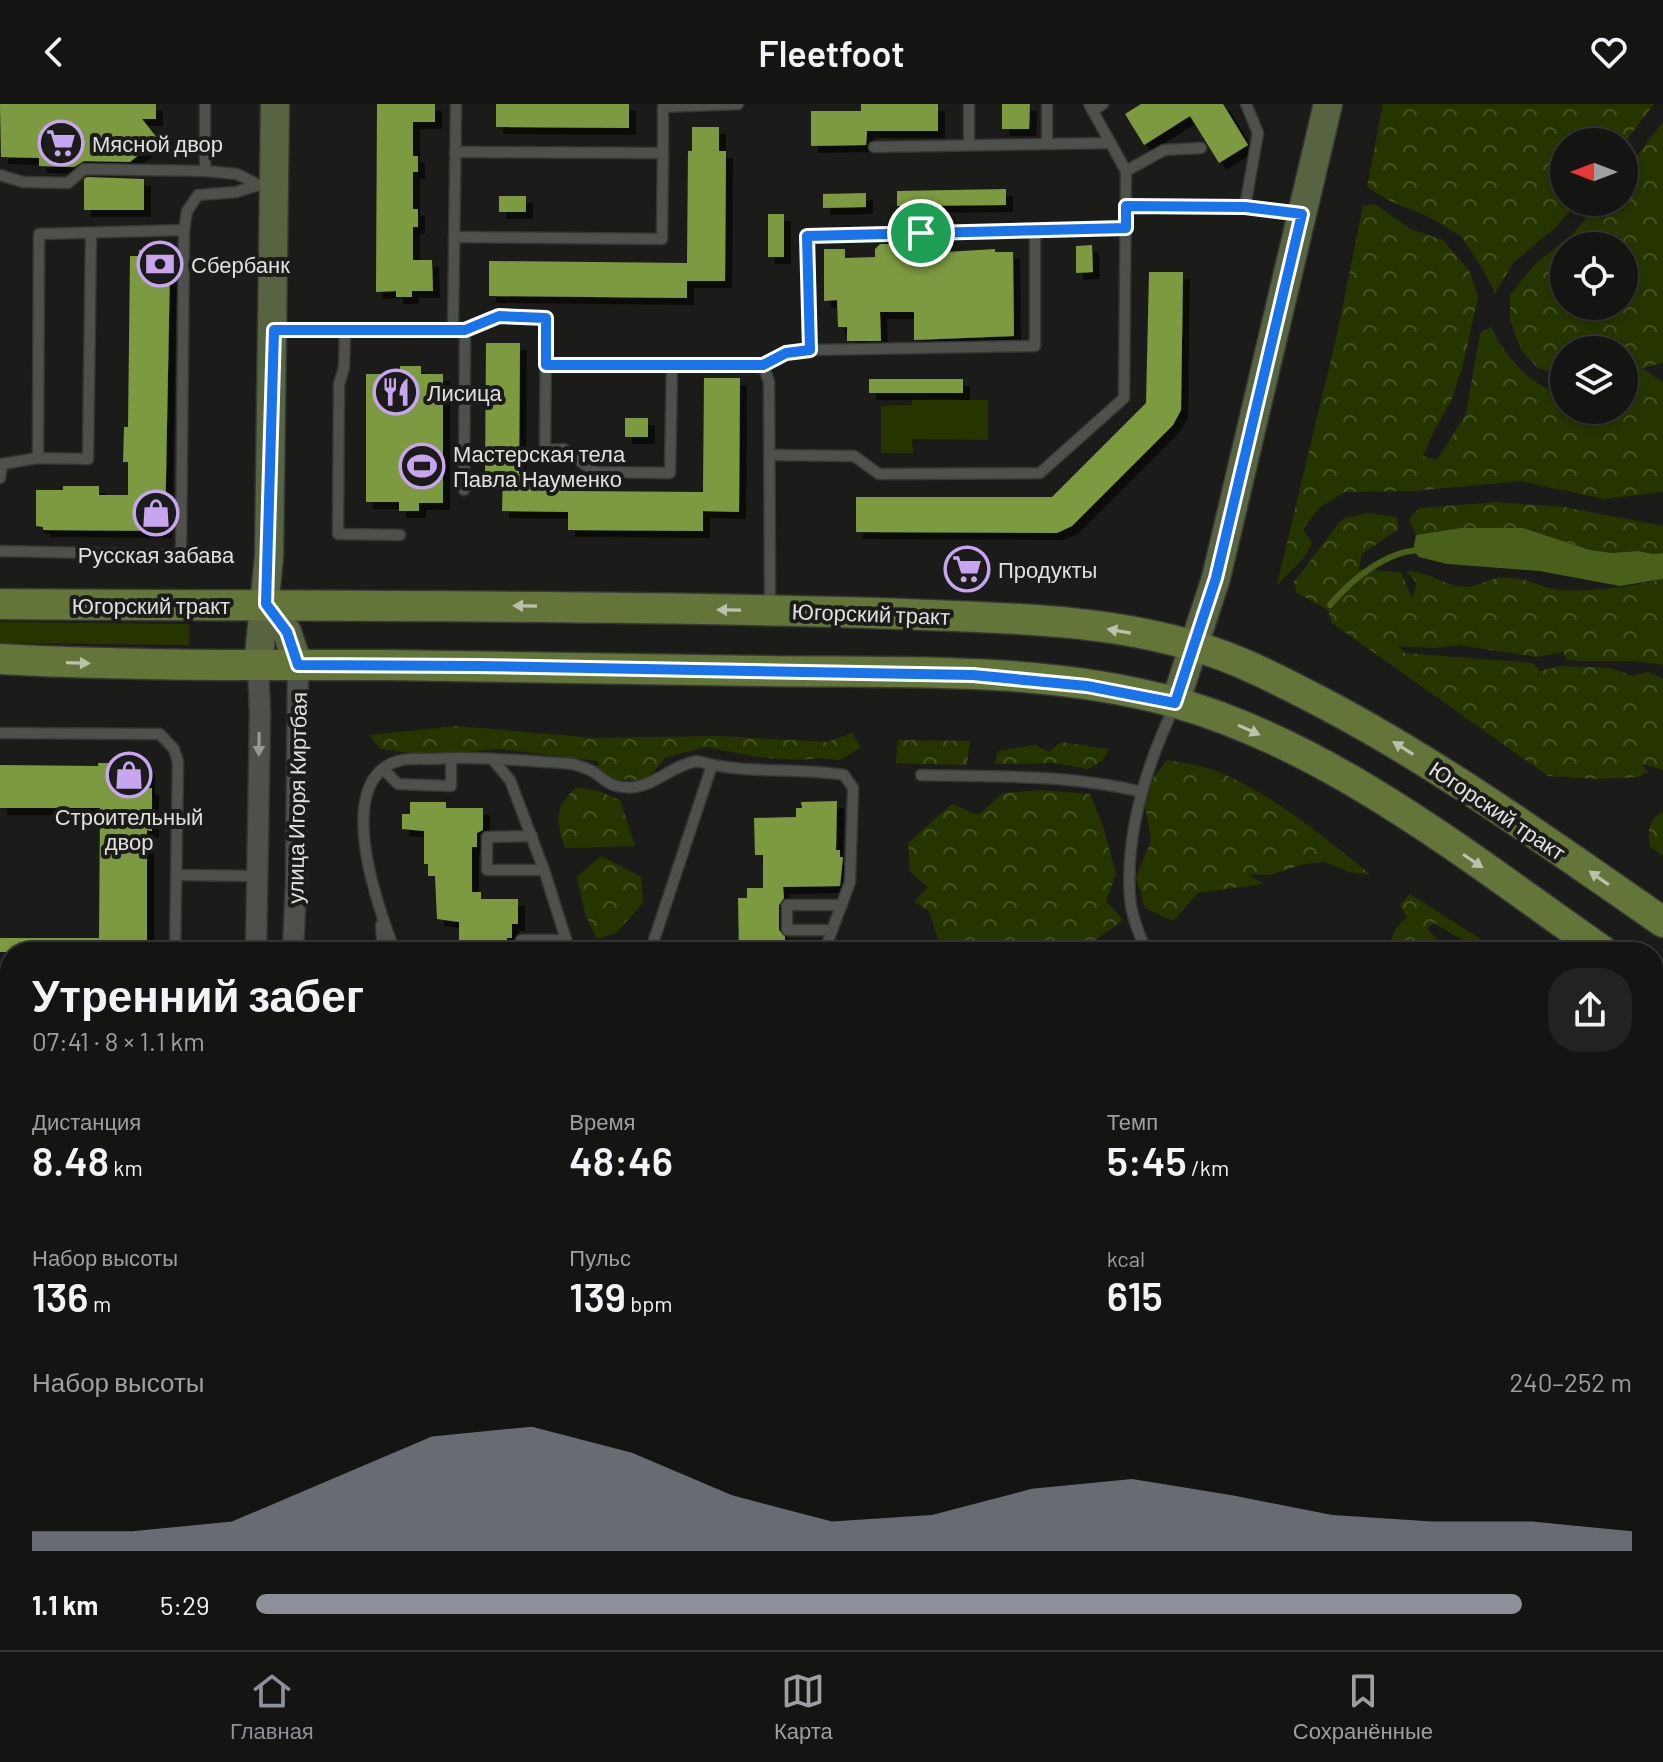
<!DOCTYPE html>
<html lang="ru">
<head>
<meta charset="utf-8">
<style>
	:root { --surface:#141513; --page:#212221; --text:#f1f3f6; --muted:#9d9fa0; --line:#333433; --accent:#8c9099 }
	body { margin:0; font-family:Barlow,sans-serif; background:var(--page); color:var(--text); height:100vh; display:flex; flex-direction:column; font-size:30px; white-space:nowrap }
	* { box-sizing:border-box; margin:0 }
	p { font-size:26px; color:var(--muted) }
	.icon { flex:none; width:44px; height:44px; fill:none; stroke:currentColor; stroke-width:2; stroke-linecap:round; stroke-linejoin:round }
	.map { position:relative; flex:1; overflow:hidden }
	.details { position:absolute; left:0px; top:838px; width:1664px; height:708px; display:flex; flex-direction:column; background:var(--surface); border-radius:32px 32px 0 0; box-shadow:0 4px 12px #0003,0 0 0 2px var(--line) }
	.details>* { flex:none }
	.needle { width:52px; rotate:270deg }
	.controls { position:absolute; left:1550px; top:24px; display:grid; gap:16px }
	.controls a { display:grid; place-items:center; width:88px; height:88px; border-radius:50%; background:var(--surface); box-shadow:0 4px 12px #0003,0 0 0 2px var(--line); font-size:40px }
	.pin { position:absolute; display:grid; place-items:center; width:68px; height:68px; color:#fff; margin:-34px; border:4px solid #fff; border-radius:50%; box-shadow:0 2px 8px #0007 }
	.round { display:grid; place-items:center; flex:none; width:84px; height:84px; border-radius:32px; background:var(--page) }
	.summary { display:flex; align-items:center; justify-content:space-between; height:136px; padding:0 32px }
	h1 { font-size:44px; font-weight:600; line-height:60px }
	.figures { display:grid; grid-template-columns:repeat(3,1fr); gap:12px; height:136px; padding:8px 32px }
	.figures div { display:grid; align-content:center }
	.figures b { font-size:40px; font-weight:600 }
	.figures small { font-size:22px; font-weight:400 }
	.figures p { font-size:22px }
	.chart { height:224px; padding:16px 32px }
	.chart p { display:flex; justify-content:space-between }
	.chart svg { width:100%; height:144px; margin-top:8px; fill:var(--accent); opacity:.7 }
	ul { padding:0 32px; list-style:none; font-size:26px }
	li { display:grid; grid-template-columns:128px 96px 1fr; align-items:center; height:60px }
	li i { height:20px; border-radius:10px; background:var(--accent) }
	header { display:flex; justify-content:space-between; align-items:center; height:104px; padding:0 32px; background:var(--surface); font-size:36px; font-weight:600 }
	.menu { display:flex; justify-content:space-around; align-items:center; height:112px; border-top:2px solid var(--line); background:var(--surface); font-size:22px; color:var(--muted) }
	.menu a { display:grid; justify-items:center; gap:4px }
	.menu .active { color:var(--accent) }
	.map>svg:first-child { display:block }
	.green { fill:#263500 }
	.forest { fill:url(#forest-crowns); fill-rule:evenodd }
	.water { fill:#4a5f19 }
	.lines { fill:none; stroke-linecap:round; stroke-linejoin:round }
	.stream { stroke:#4a5f19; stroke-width:6 }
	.building { fill:#7d9a40; filter:url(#shadow) }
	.service-casing { stroke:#363735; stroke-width:13 }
	.minor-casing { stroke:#363735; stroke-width:23 }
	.secondary-casing { stroke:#363735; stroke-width:31 }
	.primary-casing { stroke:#363735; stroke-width:33 }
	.service { stroke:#4e504c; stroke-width:10 }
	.minor { stroke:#4e504c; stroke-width:20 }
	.secondary { stroke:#586342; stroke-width:28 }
	.primary { stroke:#637538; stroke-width:30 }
	.oneway { fill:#bac1ad }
	.oneway2 { fill:#979896 }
	.route-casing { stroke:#fff; stroke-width:16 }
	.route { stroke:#1a73e8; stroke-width:10 }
	.labels { text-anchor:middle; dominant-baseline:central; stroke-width:8; stroke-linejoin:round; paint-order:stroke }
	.poi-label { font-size:22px; fill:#e0e1df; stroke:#1b1c19; text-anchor:start }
	.street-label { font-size:22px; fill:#e0e1df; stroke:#1b1c19 }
</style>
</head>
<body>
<header><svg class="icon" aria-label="back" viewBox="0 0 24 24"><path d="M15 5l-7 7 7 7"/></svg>Fleetfoot<svg class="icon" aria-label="heart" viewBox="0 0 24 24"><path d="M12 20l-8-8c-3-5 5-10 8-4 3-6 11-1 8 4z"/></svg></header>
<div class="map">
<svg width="1663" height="1546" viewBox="0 0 1663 1546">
	<defs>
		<pattern id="forest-crowns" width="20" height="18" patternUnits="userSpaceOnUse" patternTransform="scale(2)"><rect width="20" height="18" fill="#263500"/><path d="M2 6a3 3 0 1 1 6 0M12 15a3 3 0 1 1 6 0" fill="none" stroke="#455225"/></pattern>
		<filter id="shadow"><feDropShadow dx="7" dy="7" stdDeviation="0" flood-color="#0009"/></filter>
	</defs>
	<rect width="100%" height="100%" fill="#1b1c19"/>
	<g class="green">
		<polygon points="912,295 988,296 988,336 912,335 913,349 881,349 881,302 912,301"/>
		<polygon points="0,518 189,520 189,541 0,539"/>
		<rect x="0" y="896" width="10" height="61"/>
		<polygon points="1654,965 1663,971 1663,1546 1492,1546 1500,1536 1654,1536"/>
		<polygon points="592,1536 663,1536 659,1546 592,1546"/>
	</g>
	<g class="forest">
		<polygon points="1383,0 1654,0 1624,39 1564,38 1564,98 1578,98 1557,122 1513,159 1495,189 1485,169 1462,133 1427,112 1390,97 1367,83"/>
		<path d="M 1663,18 L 1663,259 L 1642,264 L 1663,278 L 1663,388 L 1604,395 L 1521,377 L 1413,387 L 1345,388 L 1319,404 L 1303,425 L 1312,439 L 1304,454 L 1277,481 L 1338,226 L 1363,102 L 1375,100 L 1410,125 L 1443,136 L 1470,168 L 1478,193 L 1463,261 L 1451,297 L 1435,325 L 1423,352 L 1437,356 L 1466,310 L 1480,229 L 1491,223 C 1506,253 1529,282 1564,291 L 1564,306 L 1624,306 L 1624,246 L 1564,246 L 1564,272 L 1538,264 L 1521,246 L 1510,216 L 1510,191 L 1536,159 L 1572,131 L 1600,98 L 1624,98 L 1624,68 ZM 1564,142 L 1624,142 L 1624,202 L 1564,202 Z"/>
		<polygon points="1497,398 1564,403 1663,422 1663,449 1653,450 1638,447 1612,449 1590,446 1523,424 1460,424 1416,431 1409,415 1419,404"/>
		<path d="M 1367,409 L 1397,413 L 1398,425 L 1362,450 L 1359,465 L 1401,468 L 1412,494 L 1417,479 L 1406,467 C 1428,467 1443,481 1464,483 C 1477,484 1487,475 1499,474 C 1519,471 1535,481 1553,485 C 1579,490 1638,482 1663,475 L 1663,561 C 1632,554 1599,559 1567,556 L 1563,548 L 1537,553 L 1459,541 L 1434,544 L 1398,542 L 1405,549 L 1533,559 L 1540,567 L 1562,562 L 1611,564 L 1633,572 L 1648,568 L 1663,575 L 1663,666 L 1642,660 L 1648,668 L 1638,673 L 1599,675 L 1548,672 L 1332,519 L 1328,506 L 1297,489 L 1294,478 L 1342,415 Z"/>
		<polygon points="457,622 595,634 719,632 827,638 852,629 861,643 840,656 821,654 799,656 757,653 707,643 666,653 646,677 600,674 598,657 500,645 427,651 380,645 369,631"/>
		<polygon points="898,636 970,637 967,661 896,659"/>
		<polygon points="1061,638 1109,645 1103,656 1088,665 1054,659 995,660 998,647 1035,641 1049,648"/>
		<path d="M 1167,656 C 1183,659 1201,661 1216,667 C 1270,688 1326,734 1371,771 L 1348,768 L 1325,758 L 1304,760 L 1270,771 L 1248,770 L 1263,780 L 1198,789 L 1173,817 L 1145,804 L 1136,773 L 1151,737 L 1145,702 L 1153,674 Z"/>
		<path d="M 577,683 L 598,687 L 620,696 L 635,742 L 565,744 C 556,716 553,704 577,683 Z"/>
		<polygon points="1039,686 1090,690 1103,722 1116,770 1106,797 1123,816 1090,840 1103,848 942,848 929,807 914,798 928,783 910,768 908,739 952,700 978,711 1003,689"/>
		<path d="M 1663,708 L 1663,752 L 1650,743 C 1648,727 1647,716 1663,708 Z"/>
		<polygon points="601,752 641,773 643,799 616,829 597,835 585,810 577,773"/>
		<polygon points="1410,790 1501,848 1483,848 1434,819 1427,825 1440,838 1460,848 1386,848 1396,824 1407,813 1400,801"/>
		<polygon points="874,1536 1146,1536 1155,1546 872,1546"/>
		<polygon points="1167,1536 1483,1536 1474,1546 1193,1546"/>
	</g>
	<polygon class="water" points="1460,424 1523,424 1590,446 1612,449 1638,447 1653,450 1663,449 1663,475 1620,482 1539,467 1447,460 1419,453 1413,446 1416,431"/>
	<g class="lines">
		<path class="stream" d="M 1330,501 C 1351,476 1386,447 1420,446"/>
	</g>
	<g class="building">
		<polygon points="0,0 156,0 156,15 142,15 158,35 130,58 84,57 74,63 39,62 39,54 1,53"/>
		<polygon points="377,0 435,0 435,18 413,18 413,52 418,52 418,68 413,68 413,105 418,105 418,123 413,123 413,156 432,156 433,187 412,187 412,193 396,193 396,187 376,188"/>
		<polygon points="496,0 629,0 629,24 496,23"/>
		<polygon points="861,0 938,0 938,27 867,27 866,41 811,42 811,7 861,7"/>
		<polygon points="1002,0 1030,0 1029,25 1002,25"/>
		<polygon points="1141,0 1223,0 1248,41 1219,59 1190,12 1144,41 1125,10"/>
		<polygon points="692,23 719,23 719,47 726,47 725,177 687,177 687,194 489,192 489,157 687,159 688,47 692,47"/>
		<polygon points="87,73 144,75 144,106 84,106 84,75"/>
		<polygon points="1006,85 1006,101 897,102 897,87"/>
		<polygon points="866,89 866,103 823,104 823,90"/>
		<rect x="499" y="92" width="27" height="16"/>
		<rect x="768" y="110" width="16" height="43"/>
		<polygon points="880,140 889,140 895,148 926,148 931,140 940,140 946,148 995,145 995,148 1013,148 1014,232 914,236 914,208 880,208 881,237 847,237 847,223 838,223 837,196 824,197 824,145 845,145 845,154 875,153 875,145"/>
		<polygon points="1092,141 1093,168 1076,169 1076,142"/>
		<polygon points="139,146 157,147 157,152 165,152 165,162 170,162 165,427 43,426 43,423 36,422 36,386 63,386 63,382 99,382 99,391 128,391 128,358 123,358 124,323 128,323 130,152 139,152"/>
		<polygon points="1149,168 1183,168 1181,306 1173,321 1072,422 1057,429 856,428 856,393 1052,393 1146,299"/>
		<polygon points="486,239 520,239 519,370 569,371 569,387 703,388 704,274 740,274 739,408 703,407 703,427 568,426 568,408 502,407 503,370 485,370"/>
		<polygon points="400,262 421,262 421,270 443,270 443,399 419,399 419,407 399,407 399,398 366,398 366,270 400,270"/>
		<rect x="869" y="275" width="94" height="14"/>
		<rect x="625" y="314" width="23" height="19"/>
		<polygon points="98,659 115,659 115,662 148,662 148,684 152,684 152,727 147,726 147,848 0,848 0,834 99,834 100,704 0,704 0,661 98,662"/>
		<polygon points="837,697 836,746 840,746 840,753 843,753 840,782 783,783 784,794 779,801 779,826 785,833 785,848 739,848 738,794 747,794 747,784 763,784 763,751 755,751 754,714 796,713 796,704 802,704 801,698"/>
		<polygon points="410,698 446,698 446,704 483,704 483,726 477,729 477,743 472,743 472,788 481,788 481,795 518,795 518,820 512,820 512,834 507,834 507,848 459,848 459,818 437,815 435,772 428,772 428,760 424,760 424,727 402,725 402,710 410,710"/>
	</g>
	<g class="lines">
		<g class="service-casing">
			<g id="service">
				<polyline points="205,0 205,67"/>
				<polyline points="969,0 969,41"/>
				<polyline points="1093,7 1103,0"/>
				<polyline points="1047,40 1047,0"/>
				<polyline points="874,43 1111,39"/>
				<polyline points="455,48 663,49 663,3 738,0"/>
				<polyline points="1126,67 1164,46 1201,44"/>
				<polyline points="0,71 23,78 68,79 84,65 205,67 237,70 259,81"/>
				<polyline points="1126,102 1245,103 1300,110"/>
				<polyline points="1245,103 1258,29 1246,0"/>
				<polyline points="454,133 662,135 663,49"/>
				<polyline points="276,226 465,226 499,212 546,214 545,346 564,345 595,368 670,369 672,261"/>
				<polyline points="345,226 344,264 339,280 338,430 400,431"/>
				<polyline points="453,226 456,0"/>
				<polyline points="810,246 807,132 1126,124"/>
				<polyline points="546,261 763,261 786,249 810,246 1035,242 1035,126"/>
				<polyline points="763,261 769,278 770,502"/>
				<polyline points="769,351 854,352 879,370 1040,369 1124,294 1126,67 1089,0"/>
				<polyline points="38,354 39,130 184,126"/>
				<polyline points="0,374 2,360 38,354 88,355 91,130"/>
				<polyline points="464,386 465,226"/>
				<polyline points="0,447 181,451 184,126 187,107 198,91 236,88 259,81 270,81"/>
				<polyline points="0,629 160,630 174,645 178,658 175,848"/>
				<polyline points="493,656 510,676 544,766 570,848"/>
				<polyline points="384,666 398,680 451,682 451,654"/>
				<path d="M 921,671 C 995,673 1070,670 1142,688"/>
				<polyline points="532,732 487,733 487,766 544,766"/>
				<polyline points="176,771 257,772"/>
				<polyline points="381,821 383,848"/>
				<polyline points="832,826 787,826 787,801 842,801"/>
				<path d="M 395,848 C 379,806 329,672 402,656 C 412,654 423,655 433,655 C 479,652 527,657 573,660 C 579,662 586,664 592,667 C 599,671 605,678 613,681 C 649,692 664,663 697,657 C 745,671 795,663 844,671 L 853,684 L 850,778 L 824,848"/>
				<polyline points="521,848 521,836 566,836"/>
				<polyline points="650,848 712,661"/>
				<path d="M 1146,848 C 1140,831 1131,812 1130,794 C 1125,727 1147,660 1175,601"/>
				<polyline points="1654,1034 1663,1036"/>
				<polyline points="1654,1188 1658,1183"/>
				<polyline points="1654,1211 1663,1216"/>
				<polyline points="0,1226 10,1226"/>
				<polyline points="1654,1242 1663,1249"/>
				<polyline points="1654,1316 1663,1303"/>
				<polyline points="370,1536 370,1546"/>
				<polyline points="531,1536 534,1546"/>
				<polyline points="676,1546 680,1536"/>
				<polyline points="840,1546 842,1536"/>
			</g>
		</g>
		<g class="minor-casing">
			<g id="minor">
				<polyline points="256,848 260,609 258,562"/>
				<polyline points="293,848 296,778 298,561"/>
				<polyline points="252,1546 252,1536"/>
				<polyline points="290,1546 290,1536"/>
			</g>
		</g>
		<g class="secondary-casing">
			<g id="secondary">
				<polyline points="266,500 287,528 298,561"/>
				<polyline points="258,562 269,453 275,0"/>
				<polyline points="1175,599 1216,474 1328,0"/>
			</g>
		</g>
		<g class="primary-casing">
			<g id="primary">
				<path d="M 0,500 C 251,502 502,501 753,506 C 820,507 887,509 954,512 C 1035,515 1119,519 1197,543 C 1242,556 1284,579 1325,600 C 1444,663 1553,742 1663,818"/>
				<path d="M 0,555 C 130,562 257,561 387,561 C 514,562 640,565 766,567 C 901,569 1046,562 1177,599 C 1334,644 1472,756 1604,848"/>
				<polyline points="1654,882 1663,888"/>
			</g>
		</g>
		<use href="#service" class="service"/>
		<use href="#minor" class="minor"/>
		<use href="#secondary" class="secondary"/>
		<use href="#primary" class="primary"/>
	</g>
	<defs><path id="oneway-solid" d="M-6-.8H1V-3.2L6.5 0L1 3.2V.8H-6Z" transform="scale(2)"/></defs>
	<g class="oneway">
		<use href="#oneway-solid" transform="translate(525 502) rotate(-179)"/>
		<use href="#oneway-solid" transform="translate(729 506) rotate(-179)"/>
		<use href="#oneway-solid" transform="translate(1119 527) rotate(-170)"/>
		<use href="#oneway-solid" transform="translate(78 559) rotate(2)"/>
		<use href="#oneway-solid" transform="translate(1249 626) rotate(24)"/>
		<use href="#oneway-solid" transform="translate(1403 644) rotate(-148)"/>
		<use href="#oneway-solid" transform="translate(1473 757) rotate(34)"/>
		<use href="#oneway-solid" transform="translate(1599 774) rotate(-145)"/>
	</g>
	<use class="oneway2" href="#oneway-solid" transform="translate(259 640) rotate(91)"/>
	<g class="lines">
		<g class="route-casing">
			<polygon id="route" points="1126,102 1245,103 1302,110 1216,474 1175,599 1087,582 973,571 476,562 298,561 287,528 266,500 274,226 465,226 499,212 546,214 546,261 763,261 786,249 810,246 807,132 1126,124"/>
		</g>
		<use href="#route" class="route"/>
	</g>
	<defs>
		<g id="supermarket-ring" transform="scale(2.3)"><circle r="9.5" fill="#1b1c19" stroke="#c7a6ef" stroke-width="1.5"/><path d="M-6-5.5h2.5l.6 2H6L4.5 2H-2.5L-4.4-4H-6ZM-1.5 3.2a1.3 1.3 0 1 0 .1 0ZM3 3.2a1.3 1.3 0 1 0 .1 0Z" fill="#c7a6ef"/></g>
		<g id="bank-ring" transform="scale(2.3)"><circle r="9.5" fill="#1b1c19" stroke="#c7a6ef" stroke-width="1.5"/><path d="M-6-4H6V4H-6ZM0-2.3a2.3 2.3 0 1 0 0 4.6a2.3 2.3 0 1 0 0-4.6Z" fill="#c7a6ef"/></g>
		<g id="restaurant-ring" transform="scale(2.3)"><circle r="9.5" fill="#1b1c19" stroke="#c7a6ef" stroke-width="1.5"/><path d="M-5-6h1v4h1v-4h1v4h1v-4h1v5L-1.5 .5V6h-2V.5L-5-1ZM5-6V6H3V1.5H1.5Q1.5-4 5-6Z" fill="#c7a6ef"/></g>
		<g id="stadium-ring" transform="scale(2.3)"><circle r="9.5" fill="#1b1c19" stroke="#c7a6ef" stroke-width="1.5"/><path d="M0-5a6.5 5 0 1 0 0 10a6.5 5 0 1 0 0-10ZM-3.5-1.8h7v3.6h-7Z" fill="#c7a6ef"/></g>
		<g id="shop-ring" transform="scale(2.3)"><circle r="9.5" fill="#1b1c19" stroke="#c7a6ef" stroke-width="1.5"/><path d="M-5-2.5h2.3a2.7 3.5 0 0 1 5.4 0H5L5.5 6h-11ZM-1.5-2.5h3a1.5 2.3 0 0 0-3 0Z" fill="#c7a6ef"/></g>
	</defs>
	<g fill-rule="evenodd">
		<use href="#supermarket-ring" x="61" y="39"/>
		<use href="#bank-ring" x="160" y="160"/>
		<use href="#restaurant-ring" x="396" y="288"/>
		<use href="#stadium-ring" x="422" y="362"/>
		<use href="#shop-ring" x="156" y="409"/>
		<use href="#supermarket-ring" x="967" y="465"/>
		<use href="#shop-ring" x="129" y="671"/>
	</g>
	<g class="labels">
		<g class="poi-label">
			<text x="92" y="39">Мясной двор</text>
			<text x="191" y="160">Сбербанк</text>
			<text x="427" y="288">Лисица</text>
			<text x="453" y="349">Мастерская тела<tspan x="453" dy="25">Павла Науменко</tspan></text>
			<text x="156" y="450" text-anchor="middle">Русская забава</text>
			<text x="998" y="465">Продукты</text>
			<text x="129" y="712" text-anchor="middle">Строительный<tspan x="129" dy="25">двор</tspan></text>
		</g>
		<g class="street-label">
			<text x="151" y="501">Югорский тракт</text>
			<text transform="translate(871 509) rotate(2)">Югорский тракт</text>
			<text transform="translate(296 694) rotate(-89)">улица Игоря Киртбая</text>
			<text transform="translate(1498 706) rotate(34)">Югорский тракт</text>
		</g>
	</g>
</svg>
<div class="controls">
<a><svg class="needle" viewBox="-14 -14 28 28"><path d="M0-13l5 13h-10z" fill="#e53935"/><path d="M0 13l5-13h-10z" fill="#9d9fa0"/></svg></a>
<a><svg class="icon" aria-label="locate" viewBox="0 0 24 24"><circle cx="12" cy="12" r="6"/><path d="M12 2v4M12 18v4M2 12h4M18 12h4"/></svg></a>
<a><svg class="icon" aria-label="layers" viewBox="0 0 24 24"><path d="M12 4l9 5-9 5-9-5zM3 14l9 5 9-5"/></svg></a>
</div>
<div class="pin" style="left:921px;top:129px;background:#1e9e55"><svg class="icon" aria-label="arrive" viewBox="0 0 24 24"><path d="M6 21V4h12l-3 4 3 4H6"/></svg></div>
<section class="details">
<div class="summary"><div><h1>Утренний забег</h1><p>07:41 · 8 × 1.1 km</p></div><a class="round"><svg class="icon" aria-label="share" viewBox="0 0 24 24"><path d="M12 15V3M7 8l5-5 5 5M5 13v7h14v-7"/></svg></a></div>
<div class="figures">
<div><p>Дистанция</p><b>8.48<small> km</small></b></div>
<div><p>Время</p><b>48:46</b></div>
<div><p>Темп</p><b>5:45<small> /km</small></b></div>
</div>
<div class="figures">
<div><p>Набор высоты</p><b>136<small> m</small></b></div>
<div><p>Пульс</p><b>139<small> bpm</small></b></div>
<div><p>kcal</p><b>615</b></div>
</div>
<div class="chart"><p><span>Набор высоты</span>240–252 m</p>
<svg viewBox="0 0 160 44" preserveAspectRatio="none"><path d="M0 44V38L10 38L20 35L30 22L40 9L50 6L60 14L70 27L80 35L90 33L100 25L110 22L120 27L130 33L140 35L150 35L160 38V44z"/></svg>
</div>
<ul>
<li><b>1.1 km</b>5:29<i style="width:92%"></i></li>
</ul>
</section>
</div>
<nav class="menu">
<a class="active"><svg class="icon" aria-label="home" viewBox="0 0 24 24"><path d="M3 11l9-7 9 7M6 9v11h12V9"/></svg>Главная</a>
<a><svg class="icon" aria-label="map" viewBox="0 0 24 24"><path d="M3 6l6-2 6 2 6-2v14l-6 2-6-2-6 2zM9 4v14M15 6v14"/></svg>Карта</a>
<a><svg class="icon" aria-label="saved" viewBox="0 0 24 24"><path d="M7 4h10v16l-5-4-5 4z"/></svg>Сохранённые</a>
</nav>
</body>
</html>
